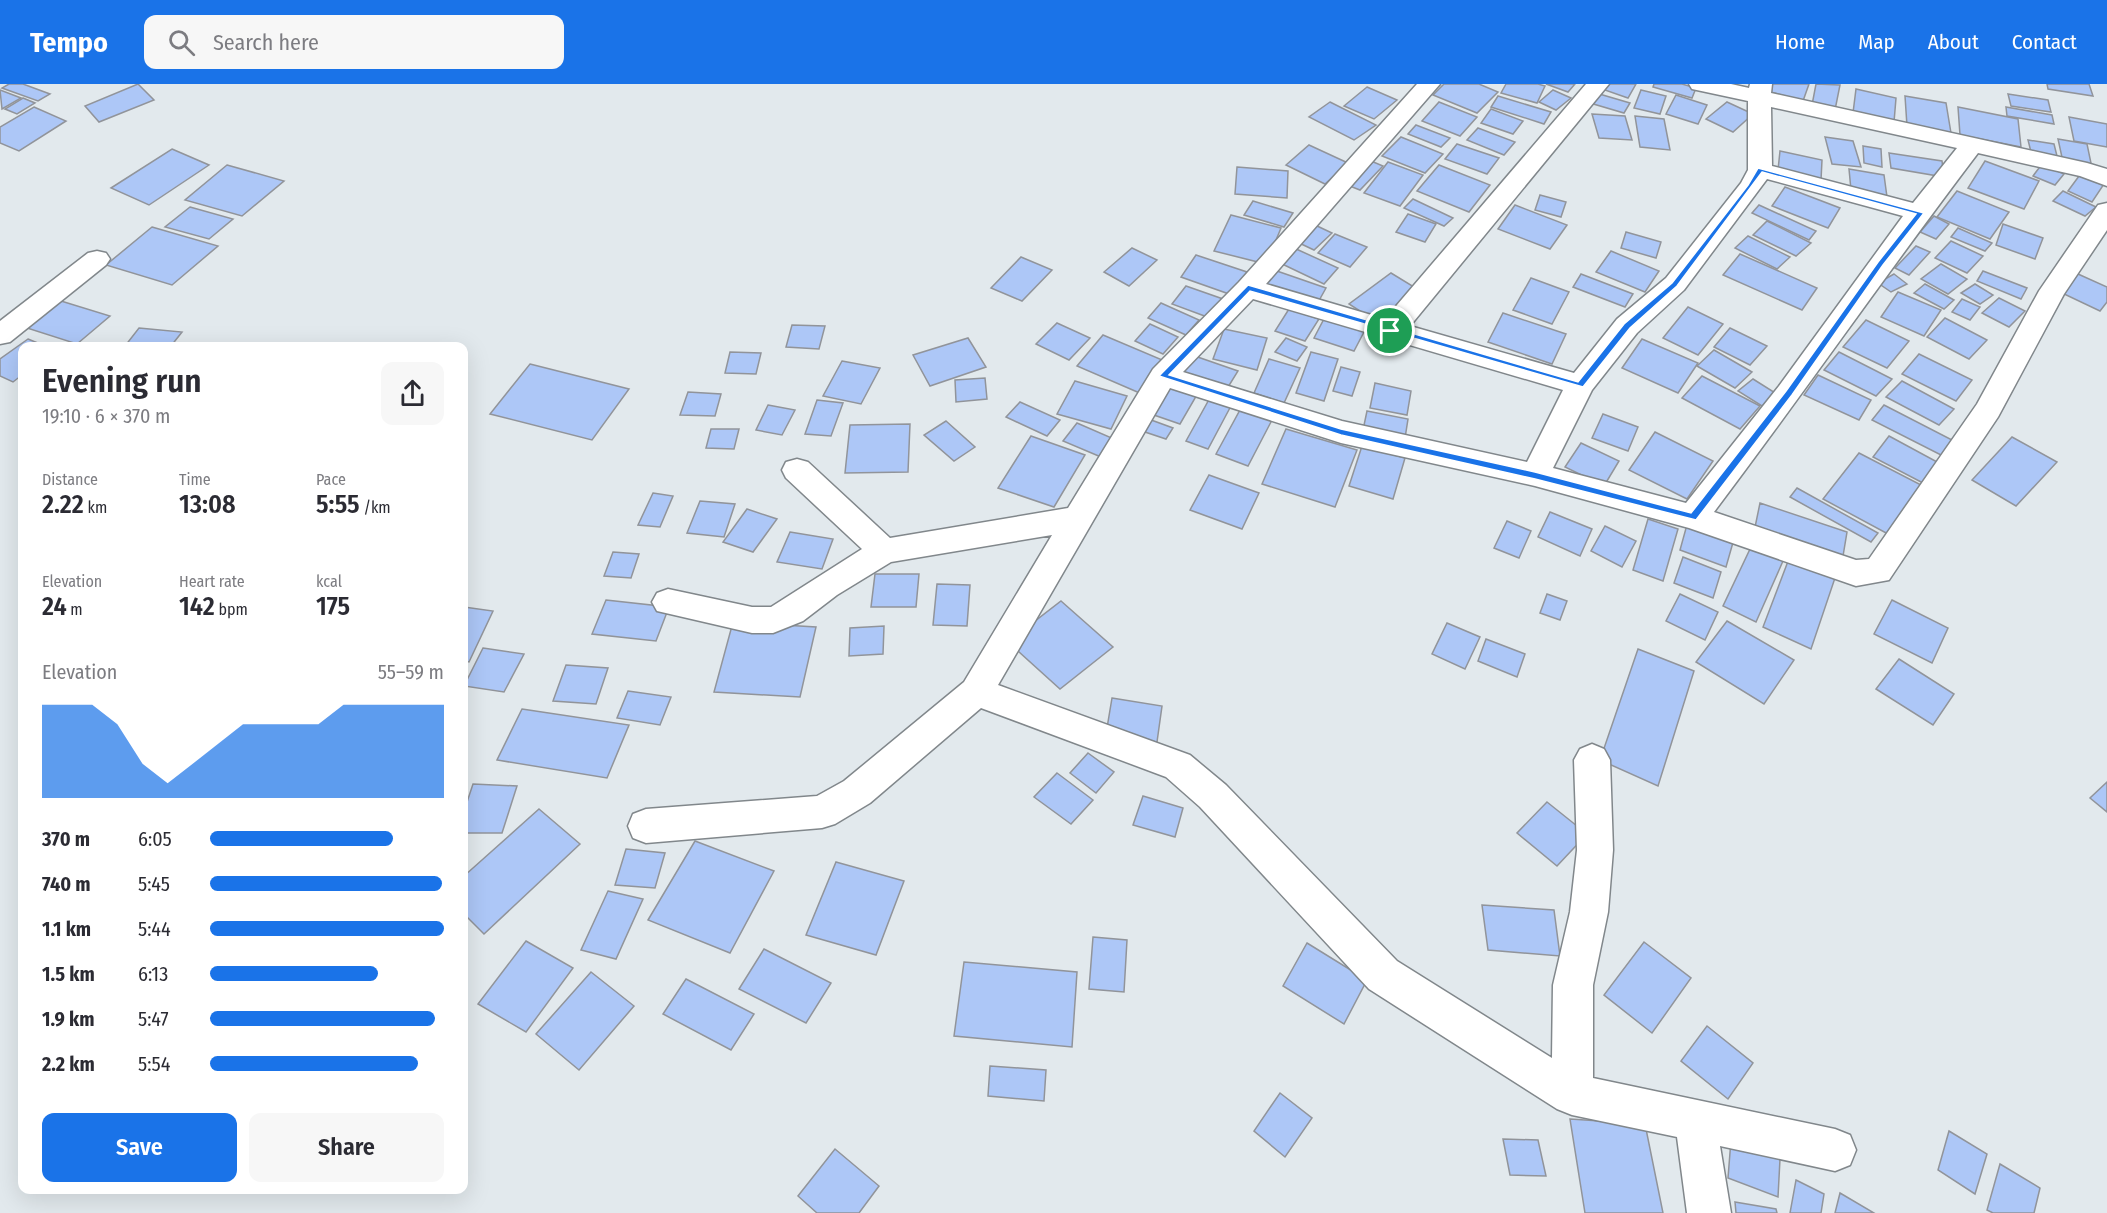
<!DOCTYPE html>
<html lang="en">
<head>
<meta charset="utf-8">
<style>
	:root { --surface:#fff; --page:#f7f7f7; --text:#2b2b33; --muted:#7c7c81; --accent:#1a73e8 }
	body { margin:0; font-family:"Fira Sans Condensed",sans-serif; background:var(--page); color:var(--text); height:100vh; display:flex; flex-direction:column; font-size:22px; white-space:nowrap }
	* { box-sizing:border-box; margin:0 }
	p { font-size:20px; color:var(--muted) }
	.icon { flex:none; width:33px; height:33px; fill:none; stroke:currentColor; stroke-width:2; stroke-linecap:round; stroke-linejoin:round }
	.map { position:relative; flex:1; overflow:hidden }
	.drawer { position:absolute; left:18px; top:258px; width:450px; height:852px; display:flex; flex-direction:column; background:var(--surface); border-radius:12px; box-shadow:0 6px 24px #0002 }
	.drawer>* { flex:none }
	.pin { position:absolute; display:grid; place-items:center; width:51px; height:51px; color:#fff; margin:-26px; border:3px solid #fff; border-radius:50%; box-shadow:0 2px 6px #0007 }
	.round { display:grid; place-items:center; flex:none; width:63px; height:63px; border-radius:12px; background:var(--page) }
	.summary { display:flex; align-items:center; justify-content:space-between; height:102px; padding:0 24px }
	h1 { font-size:33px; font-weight:600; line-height:45px }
	.metrics { display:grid; grid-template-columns:repeat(3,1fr); gap:9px; height:102px; padding:6px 24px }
	.metrics div { display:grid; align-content:center }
	.metrics b { font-size:26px; font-weight:600 }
	.metrics small { font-size:16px; font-weight:400 }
	.metrics p { font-size:16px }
	.chart { height:168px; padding:12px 24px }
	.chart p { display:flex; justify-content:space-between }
	.chart svg { width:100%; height:108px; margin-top:6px; fill:var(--accent); opacity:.7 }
	.action { display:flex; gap:12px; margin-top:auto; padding:12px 24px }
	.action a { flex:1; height:69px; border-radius:12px; background:var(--accent); color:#fff; font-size:24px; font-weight:600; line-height:69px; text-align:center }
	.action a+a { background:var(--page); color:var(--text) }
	ul { padding:0 24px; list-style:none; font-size:20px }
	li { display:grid; grid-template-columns:96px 72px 1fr; align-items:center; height:45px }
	li i { height:15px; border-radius:8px; background:var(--accent) }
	header { display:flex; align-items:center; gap:36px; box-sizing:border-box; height:84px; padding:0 30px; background:var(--accent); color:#fff }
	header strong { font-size:28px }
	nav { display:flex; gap:33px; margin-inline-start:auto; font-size:21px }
	.search { width:420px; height:54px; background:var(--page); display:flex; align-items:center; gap:15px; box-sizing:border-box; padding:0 21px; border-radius:12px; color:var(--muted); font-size:22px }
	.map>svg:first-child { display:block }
	.building { fill:#adc7f7; stroke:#91949a; stroke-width:1.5 }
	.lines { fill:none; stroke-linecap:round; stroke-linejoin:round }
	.street-casing { stroke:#81878b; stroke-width:3 }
	.street { fill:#fff; fill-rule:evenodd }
	.route { fill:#1a73e8; stroke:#fff; stroke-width:1.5; fill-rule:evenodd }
</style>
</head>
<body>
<header>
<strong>Tempo</strong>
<div class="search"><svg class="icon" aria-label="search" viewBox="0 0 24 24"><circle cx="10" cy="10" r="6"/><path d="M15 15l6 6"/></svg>Search here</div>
<nav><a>Home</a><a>Map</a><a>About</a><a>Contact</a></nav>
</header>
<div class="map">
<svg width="2107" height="1129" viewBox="0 0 2107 1129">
	<rect width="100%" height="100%" fill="#e2e9ed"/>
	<g class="building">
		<polygon points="9,0 23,0 50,10 38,17 2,4"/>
		<polygon points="138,0 154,16 99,38 85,22"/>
		<polygon points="1444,0 1479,0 1498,8 1477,29 1433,11"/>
		<polygon points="1506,0 1538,0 1545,2 1537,19 1501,9"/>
		<polygon points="1546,0 1575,0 1568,8"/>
		<polygon points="1602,0 1636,0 1628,14 1599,4"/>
		<polygon points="1654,0 1682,0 1696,4 1692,14 1653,3"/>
		<polygon points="1769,0 1809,0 1803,17 1767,7"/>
		<polygon points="1816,0 1840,1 1835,26 1812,21"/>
		<polygon points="2047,0 2089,0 2093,12 2048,5"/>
		<polygon points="1367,3 1397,16 1374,35 1344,22"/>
		<polygon points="1856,5 1896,14 1894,38 1853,29"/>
		<polygon points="0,6 21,14 2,25"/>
		<polygon points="1553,6 1571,14 1556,26 1539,18"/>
		<polygon points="1641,6 1666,12 1660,30 1634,24"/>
		<polygon points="1596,9 1630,19 1624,29 1590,19"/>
		<polygon points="2008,10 2048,16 2051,28 2011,22"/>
		<polygon points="1676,11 1707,21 1698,40 1666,30"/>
		<polygon points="1498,12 1551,28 1544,40 1491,23"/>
		<polygon points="1905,12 1946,19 1951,49 1907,42"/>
		<polygon points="23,14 35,19 17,30 5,25"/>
		<polygon points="1330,18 1376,41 1354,56 1309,33"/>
		<polygon points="1439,18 1477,33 1460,52 1422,37"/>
		<polygon points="1727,18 1753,30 1733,48 1706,35"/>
		<polygon points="34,23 66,37 19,67 0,59 0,43"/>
		<polygon points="1958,23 2018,35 2021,63 1960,51"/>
		<polygon points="2006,23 2052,31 2054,40 2007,32"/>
		<polygon points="1491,25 1523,37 1513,50 1481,39"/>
		<polygon points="1592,30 1625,32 1632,56 1599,54"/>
		<polygon points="1635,32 1664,35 1670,66 1640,63"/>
		<polygon points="2069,33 2107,40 2107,63 2074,57"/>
		<polygon points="1416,41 1450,54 1441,63 1408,50"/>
		<polygon points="1478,44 1515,58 1504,71 1467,56"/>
		<polygon points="1401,53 1443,70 1425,89 1382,72"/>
		<polygon points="1825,53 1853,57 1861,83 1832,80"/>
		<polygon points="2058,55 2087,60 2092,84 2063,78"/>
		<polygon points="2028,56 2054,60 2057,72 2031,68"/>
		<polygon points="1457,60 1499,74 1487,90 1445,75"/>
		<polygon points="1309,61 1348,79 1325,100 1286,81"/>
		<polygon points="1863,62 1881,65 1882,83 1864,79"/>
		<polygon points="172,65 209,81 149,121 111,104"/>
		<polygon points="1780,67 1822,76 1821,96 1778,86"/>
		<polygon points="1889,69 1942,77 1944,93 1891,84"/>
		<polygon points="1371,77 1383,82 1360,106 1347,101"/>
		<polygon points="1985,77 2039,97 2024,125 1968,104"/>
		<polygon points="1388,78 1423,91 1400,122 1364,109"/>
		<polygon points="2042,80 2064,90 2055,101 2033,92"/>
		<polygon points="227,81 284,97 242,132 185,116"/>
		<polygon points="1439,81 1490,101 1469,128 1417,107"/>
		<polygon points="1237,83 1288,87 1287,114 1235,110"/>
		<polygon points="1849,85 1884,91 1887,113 1851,106"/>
		<polygon points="2082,88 2106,97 2092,118 2068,107"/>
		<polygon points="1785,103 1840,124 1828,144 1772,122"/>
		<polygon points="1957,107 2009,128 1990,155 1937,133"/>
		<polygon points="2063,107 2096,123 2085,132 2053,117"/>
		<polygon points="1540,111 1566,118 1561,133 1535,126"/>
		<polygon points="1413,115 1453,134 1444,142 1404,124"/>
		<polygon points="1253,117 1293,129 1284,143 1244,131"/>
		<polygon points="1515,121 1567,141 1550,165 1498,145"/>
		<polygon points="1759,121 1816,147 1809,156 1752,129"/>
		<polygon points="190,123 233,135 209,155 165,143"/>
		<polygon points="1408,130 1436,140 1425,158 1396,148"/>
		<polygon points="1231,131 1281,144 1266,180 1214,167"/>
		<polygon points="1934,132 1949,140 1936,155 1920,148"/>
		<polygon points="1767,137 1811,159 1796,172 1753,151"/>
		<polygon points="2003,140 2043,154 2035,175 1996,161"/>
		<polygon points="1315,141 1332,149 1314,166 1297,158"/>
		<polygon points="152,143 218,162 172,201 106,181"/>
		<polygon points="1958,144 1992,159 1985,167 1951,153"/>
		<polygon points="1626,148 1661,158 1656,174 1621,164"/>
		<polygon points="1335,150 1367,163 1350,183 1318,169"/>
		<polygon points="1748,152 1790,173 1777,185 1735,164"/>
		<polygon points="1951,157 1983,172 1967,189 1935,174"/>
		<polygon points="1916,162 1930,168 1909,191 1895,184"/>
		<polygon points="1132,164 1157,176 1129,202 1104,188"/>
		<polygon points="1294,164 1338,184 1324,200 1280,179"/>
		<polygon points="1611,167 1659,187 1645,208 1596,188"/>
		<polygon points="1740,170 1817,204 1802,226 1723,191"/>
		<polygon points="1196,171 1247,188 1232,211 1181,193"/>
		<polygon points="1021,173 1052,186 1022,217 991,204"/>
		<polygon points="1941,180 1967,195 1948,210 1921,195"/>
		<polygon points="1274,186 1326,204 1317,220 1263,202"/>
		<polygon points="1983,187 2027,204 2021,215 1977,197"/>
		<polygon points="1391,189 1419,206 1377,238 1349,220"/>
		<polygon points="1581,190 1633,210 1625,223 1573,203"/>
		<polygon points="1894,190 1907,200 1891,208 1878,199"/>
		<polygon points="2078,190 2107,203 2107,218 2100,227 2062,209"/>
		<polygon points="1531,194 1569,208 1552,240 1513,226"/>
		<polygon points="1925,200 1954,216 1944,225 1914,209"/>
		<polygon points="1975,200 1993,211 1980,220 1961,209"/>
		<polygon points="1186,202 1223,215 1210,234 1172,220"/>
		<polygon points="1898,208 1941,226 1924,252 1881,233"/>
		<polygon points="1999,214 2025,227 2009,243 1982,229"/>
		<polygon points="1962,215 1980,223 1970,236 1952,228"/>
		<polygon points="61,217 110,232 77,260 27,244"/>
		<polygon points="1161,219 1199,236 1186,251 1148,234"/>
		<polygon points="1688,223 1723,240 1698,271 1663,254"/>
		<polygon points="1289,225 1319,235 1305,257 1275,247"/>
		<polygon points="1503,229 1566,250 1552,280 1488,258"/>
		<polygon points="1325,233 1365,246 1354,267 1314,254"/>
		<polygon points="1945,234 1987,256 1969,275 1927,253"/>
		<polygon points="1866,236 1909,257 1887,284 1843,263"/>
		<polygon points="1057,239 1090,254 1069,276 1036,260"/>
		<polygon points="1150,240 1178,253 1163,270 1135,257"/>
		<polygon points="792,241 825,242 819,265 786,263"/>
		<polygon points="139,244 182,248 171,262 125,262"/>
		<polygon points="1730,244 1767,262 1750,281 1714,263"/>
		<polygon points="1224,245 1267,254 1257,286 1213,275"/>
		<polygon points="1103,251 1167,278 1142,310 1077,282"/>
		<polygon points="968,254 986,283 930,302 913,271"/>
		<polygon points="1286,254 1307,263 1297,277 1275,268"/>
		<polygon points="28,255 45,262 22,262 22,291 13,298 0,292 0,275"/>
		<polygon points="1642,255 1698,279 1678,309 1622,284"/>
		<polygon points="1714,266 1752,288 1735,304 1697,282"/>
		<polygon points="730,268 761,269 756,290 725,289"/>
		<polygon points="1311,268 1338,275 1324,317 1296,309"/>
		<polygon points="1839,268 1892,295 1876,312 1824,286"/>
		<polygon points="1189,270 1238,287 1225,308 1176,290"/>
		<polygon points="1919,270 1972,296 1956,317 1902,290"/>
		<polygon points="1269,275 1300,284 1284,319 1254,309"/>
		<polygon points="842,277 880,284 861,320 823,312"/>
		<polygon points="530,280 629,305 592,356 490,330"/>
		<polygon points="1341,283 1360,288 1352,312 1333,307"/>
		<polygon points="1818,291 1871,316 1859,336 1804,311"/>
		<polygon points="1702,292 1760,322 1740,345 1682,314"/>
		<polygon points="985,294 987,315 956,318 955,296"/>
		<polygon points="1753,295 1777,310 1762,322 1738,307"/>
		<polygon points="1075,297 1127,312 1111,345 1057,330"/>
		<polygon points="1902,297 1954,325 1939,341 1886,313"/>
		<polygon points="1375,299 1411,307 1407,331 1370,324"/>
		<polygon points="1169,300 1198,309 1180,340 1151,330"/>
		<polygon points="688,308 721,310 715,332 680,331"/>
		<polygon points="1211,312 1232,320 1208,365 1186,357"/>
		<polygon points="817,316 843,319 831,352 805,350"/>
		<polygon points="1020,318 1060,336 1047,352 1006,333"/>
		<polygon points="768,321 795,326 782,351 756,346"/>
		<polygon points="1884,321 1954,357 1943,372 1872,336"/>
		<polygon points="1240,326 1272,336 1248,382 1216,370"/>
		<polygon points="1367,327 1408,335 1405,354 1363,346"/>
		<polygon points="1603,330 1638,343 1628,367 1592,354"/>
		<polygon points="1143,333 1173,344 1166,355 1136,345"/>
		<polygon points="946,337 975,363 954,377 924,351"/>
		<polygon points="1077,339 1114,355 1101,373 1063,357"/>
		<polygon points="910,340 908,388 845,389 850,341"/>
		<polygon points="711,345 739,345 734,365 706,364"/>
		<polygon points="1286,345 1357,366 1335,423 1262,400"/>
		<polygon points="1655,348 1713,377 1687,415 1629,386"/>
		<polygon points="1031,352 1085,371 1054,423 998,404"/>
		<polygon points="1889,352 1939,379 1923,399 1873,373"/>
		<polygon points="2012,353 2057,378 2016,422 1972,396"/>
		<polygon points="1581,359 1619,377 1604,402 1565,383"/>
		<polygon points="1362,362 1405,374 1393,415 1349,402"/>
		<polygon points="1859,369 1923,402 1888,450 1823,415"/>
		<polygon points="1209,391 1259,409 1242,445 1190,426"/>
		<polygon points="1797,404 1878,449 1871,458 1790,413"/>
		<polygon points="653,409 673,412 660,443 638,441"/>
		<polygon points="700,417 735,420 724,453 687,449"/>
		<polygon points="1760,419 1847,448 1842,478 1754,448"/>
		<polygon points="747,425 777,435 753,468 723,458"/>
		<polygon points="1550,428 1592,445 1580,472 1538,453"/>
		<polygon points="1648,435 1678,445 1663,497 1633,486"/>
		<polygon points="1507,437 1531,447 1519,474 1494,464"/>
		<polygon points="1688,437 1734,455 1726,483 1680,466"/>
		<polygon points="1605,442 1636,457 1622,483 1591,467"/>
		<polygon points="790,448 833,455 822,485 777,478"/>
		<polygon points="1751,463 1783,477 1756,538 1723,522"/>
		<polygon points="613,468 639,470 631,494 604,492"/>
		<polygon points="1790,472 1836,491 1811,565 1763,543"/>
		<polygon points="1683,473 1721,488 1713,514 1674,499"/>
		<polygon points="875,490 919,490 916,523 871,523"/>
		<polygon points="937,500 970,501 967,542 933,541"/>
		<polygon points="1547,510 1567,517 1560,536 1540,529"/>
		<polygon points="1680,510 1718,528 1705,556 1666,537"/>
		<polygon points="606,516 669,523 656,557 592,550"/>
		<polygon points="1892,516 1948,544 1932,579 1874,550"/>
		<polygon points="1061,517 1113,563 1060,605 1008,558"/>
		<polygon points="464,523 493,527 469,578 464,577"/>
		<polygon points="1727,537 1794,576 1764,620 1696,578"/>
		<polygon points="733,538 816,543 800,613 714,608"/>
		<polygon points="1447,539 1480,553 1465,585 1432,570"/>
		<polygon points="884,542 883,570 849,572 850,544"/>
		<polygon points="1486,555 1525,570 1517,593 1478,577"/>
		<polygon points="483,564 524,570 504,608 464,602"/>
		<polygon points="1638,565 1694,587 1658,702 1600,676"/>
		<polygon points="1899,575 1954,610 1933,641 1876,605"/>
		<polygon points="566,581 608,584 596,620 553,617"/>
		<polygon points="628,607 671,613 660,641 617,634"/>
		<polygon points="1112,614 1162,622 1157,658 1106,650"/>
		<polygon points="522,625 629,641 607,694 497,676"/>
		<polygon points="1088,669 1114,688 1096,709 1070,689"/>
		<polygon points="1057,689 1093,716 1071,740 1034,713"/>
		<polygon points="2107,698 2107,728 2090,714"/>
		<polygon points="473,700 517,702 502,749 464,749 464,727"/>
		<polygon points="1143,712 1183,724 1175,753 1133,741"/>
		<polygon points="1547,718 1587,750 1557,782 1517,749"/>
		<polygon points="539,725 580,760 484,850 464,830 464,792"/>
		<polygon points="695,757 774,787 730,869 648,836"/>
		<polygon points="626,765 665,769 655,804 615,801"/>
		<polygon points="836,778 904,797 876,871 806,851"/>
		<polygon points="608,807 643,815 616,875 581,866"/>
		<polygon points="1482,821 1554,826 1560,872 1488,866"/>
		<polygon points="1093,853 1127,856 1124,908 1089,905"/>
		<polygon points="526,857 573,884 526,948 478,920"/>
		<polygon points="1644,858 1691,894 1652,949 1604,911"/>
		<polygon points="1307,859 1367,896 1344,940 1283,902"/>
		<polygon points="764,865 831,899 806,939 739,905"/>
		<polygon points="964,878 1077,888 1072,963 954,952"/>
		<polygon points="591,888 634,922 579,986 536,950"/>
		<polygon points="686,895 754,930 731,966 663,930"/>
		<polygon points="1707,942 1753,979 1728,1015 1681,977"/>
		<polygon points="990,982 1046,986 1044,1017 988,1012"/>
		<polygon points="1280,1009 1312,1034 1285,1073 1254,1047"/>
		<polygon points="1570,1035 1645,1040 1663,1129 1585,1129"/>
		<polygon points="1949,1047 1987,1070 1975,1110 1938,1086"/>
		<polygon points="1503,1055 1538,1056 1546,1092 1510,1091"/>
		<polygon points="1731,1056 1780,1075 1778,1113 1728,1094"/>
		<polygon points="835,1065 879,1102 859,1129 817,1129 798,1112"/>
		<polygon points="2000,1080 2040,1104 2034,1129 1993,1129 1987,1126"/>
		<polygon points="1796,1096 1824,1110 1821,1129 1790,1129"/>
		<polygon points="1840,1109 1874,1129 1835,1129"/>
		<polygon points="1735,1118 1776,1125 1777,1129 1736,1129"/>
	</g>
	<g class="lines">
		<g class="street-casing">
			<g id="street">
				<path d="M 1417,0 L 1440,0 L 1266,200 L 1385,235 L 1586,0 L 1609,0 L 1410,242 L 1574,289 L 1617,235 L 1666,194 L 1741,99 L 1748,86 L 1748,17 L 1692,5 L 1689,0 L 1731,0 L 1749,4 L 1750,0 L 1772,0 L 1771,9 L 2087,79 L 2107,85 L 2107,102 L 2080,92 L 1978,69 C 1889,186 1804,309 1714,428 L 1856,476 L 1869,475 L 1977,320 L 2039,207 L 2098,121 L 2107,119 L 2107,146 L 2064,210 L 1998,333 L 1889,496 L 1856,502 L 1689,444 L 1535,402 L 1341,359 L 1170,304 L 998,601 L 1190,671 L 1226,701 L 1397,877 L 1552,974 L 1553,901 L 1570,828 L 1577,766 L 1574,676 L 1580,665 L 1592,660 L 1604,665 L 1610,676 L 1613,766 L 1608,828 L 1593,901 L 1593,994 L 1835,1045 L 1850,1051 L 1856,1066 L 1850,1081 L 1835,1087 L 1720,1062 L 1731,1129 L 1687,1129 L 1677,1053 L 1572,1031 L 1557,1025 L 1369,905 L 1200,723 L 1166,693 L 981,624 L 870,719 L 835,740 L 822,744 L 646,759 L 633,754 L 628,742 L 633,730 L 646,725 L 817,712 L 844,697 L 964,598 L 1052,451 L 891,478 L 837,511 L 803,537 L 773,549 L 752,549 L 657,527 L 652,518 L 657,509 L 668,505 L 752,523 L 771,523 L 862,465 L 786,394 L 782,386 L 786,378 L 797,375 L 808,378 L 890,454 L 1068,424 L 1153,285 L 1239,198 ZM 1771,23 L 1957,64 L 1913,119 L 1772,82 ZM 1767,95 L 1903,132 L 1779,302 L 1686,419 L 1553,384 L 1592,306 L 1637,249 L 1684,206 ZM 1253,215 L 1563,306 L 1527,378 L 1342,337 L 1183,288 Z"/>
				<polygon points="97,167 106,169 110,175 106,181 10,258 0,260 0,237 88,169"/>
			</g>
		</g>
		<use href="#street" class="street"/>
	</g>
	<path class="route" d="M 1758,84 L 1924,129 L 1883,181 L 1792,311 L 1696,436 L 1535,395 L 1341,351 L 1159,292 L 1248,201 L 1578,298 L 1624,240 L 1672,199 L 1748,101 ZM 1762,88 L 1916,130 L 1878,178 L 1786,307 L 1691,429 L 1535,388 L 1341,345 L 1169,291 L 1250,207 L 1583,303 L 1630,244 L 1677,202 Z"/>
</svg>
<div class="pin" style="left:1390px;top:247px;background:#1e9e55"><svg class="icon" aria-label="arrive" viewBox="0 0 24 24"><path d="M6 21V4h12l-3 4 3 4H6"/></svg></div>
<section class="drawer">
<div class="summary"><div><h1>Evening run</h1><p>19:10 · 6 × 370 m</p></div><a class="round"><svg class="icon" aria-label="share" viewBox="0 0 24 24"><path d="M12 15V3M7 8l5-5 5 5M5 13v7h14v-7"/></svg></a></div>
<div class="metrics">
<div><p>Distance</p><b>2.22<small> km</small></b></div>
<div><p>Time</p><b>13:08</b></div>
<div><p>Pace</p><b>5:55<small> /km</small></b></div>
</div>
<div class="metrics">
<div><p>Elevation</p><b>24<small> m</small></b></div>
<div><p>Heart rate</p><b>142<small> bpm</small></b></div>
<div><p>kcal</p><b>175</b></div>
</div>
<div class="chart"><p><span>Elevation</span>55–59 m</p>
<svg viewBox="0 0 160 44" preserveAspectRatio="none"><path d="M0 44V6L10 6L20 6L30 14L40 30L50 38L60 30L70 22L80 14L90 14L100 14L110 14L120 6L130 6L140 6L150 6L160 6V44z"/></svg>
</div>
<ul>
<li><b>370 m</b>6:05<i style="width:78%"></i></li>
<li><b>740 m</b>5:45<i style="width:99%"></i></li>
<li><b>1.1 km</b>5:44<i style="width:100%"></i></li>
<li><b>1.5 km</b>6:13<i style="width:72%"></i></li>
<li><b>1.9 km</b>5:47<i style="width:96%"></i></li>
<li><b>2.2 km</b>5:54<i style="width:89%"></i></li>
</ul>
<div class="action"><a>Save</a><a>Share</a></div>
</section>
</div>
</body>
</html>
